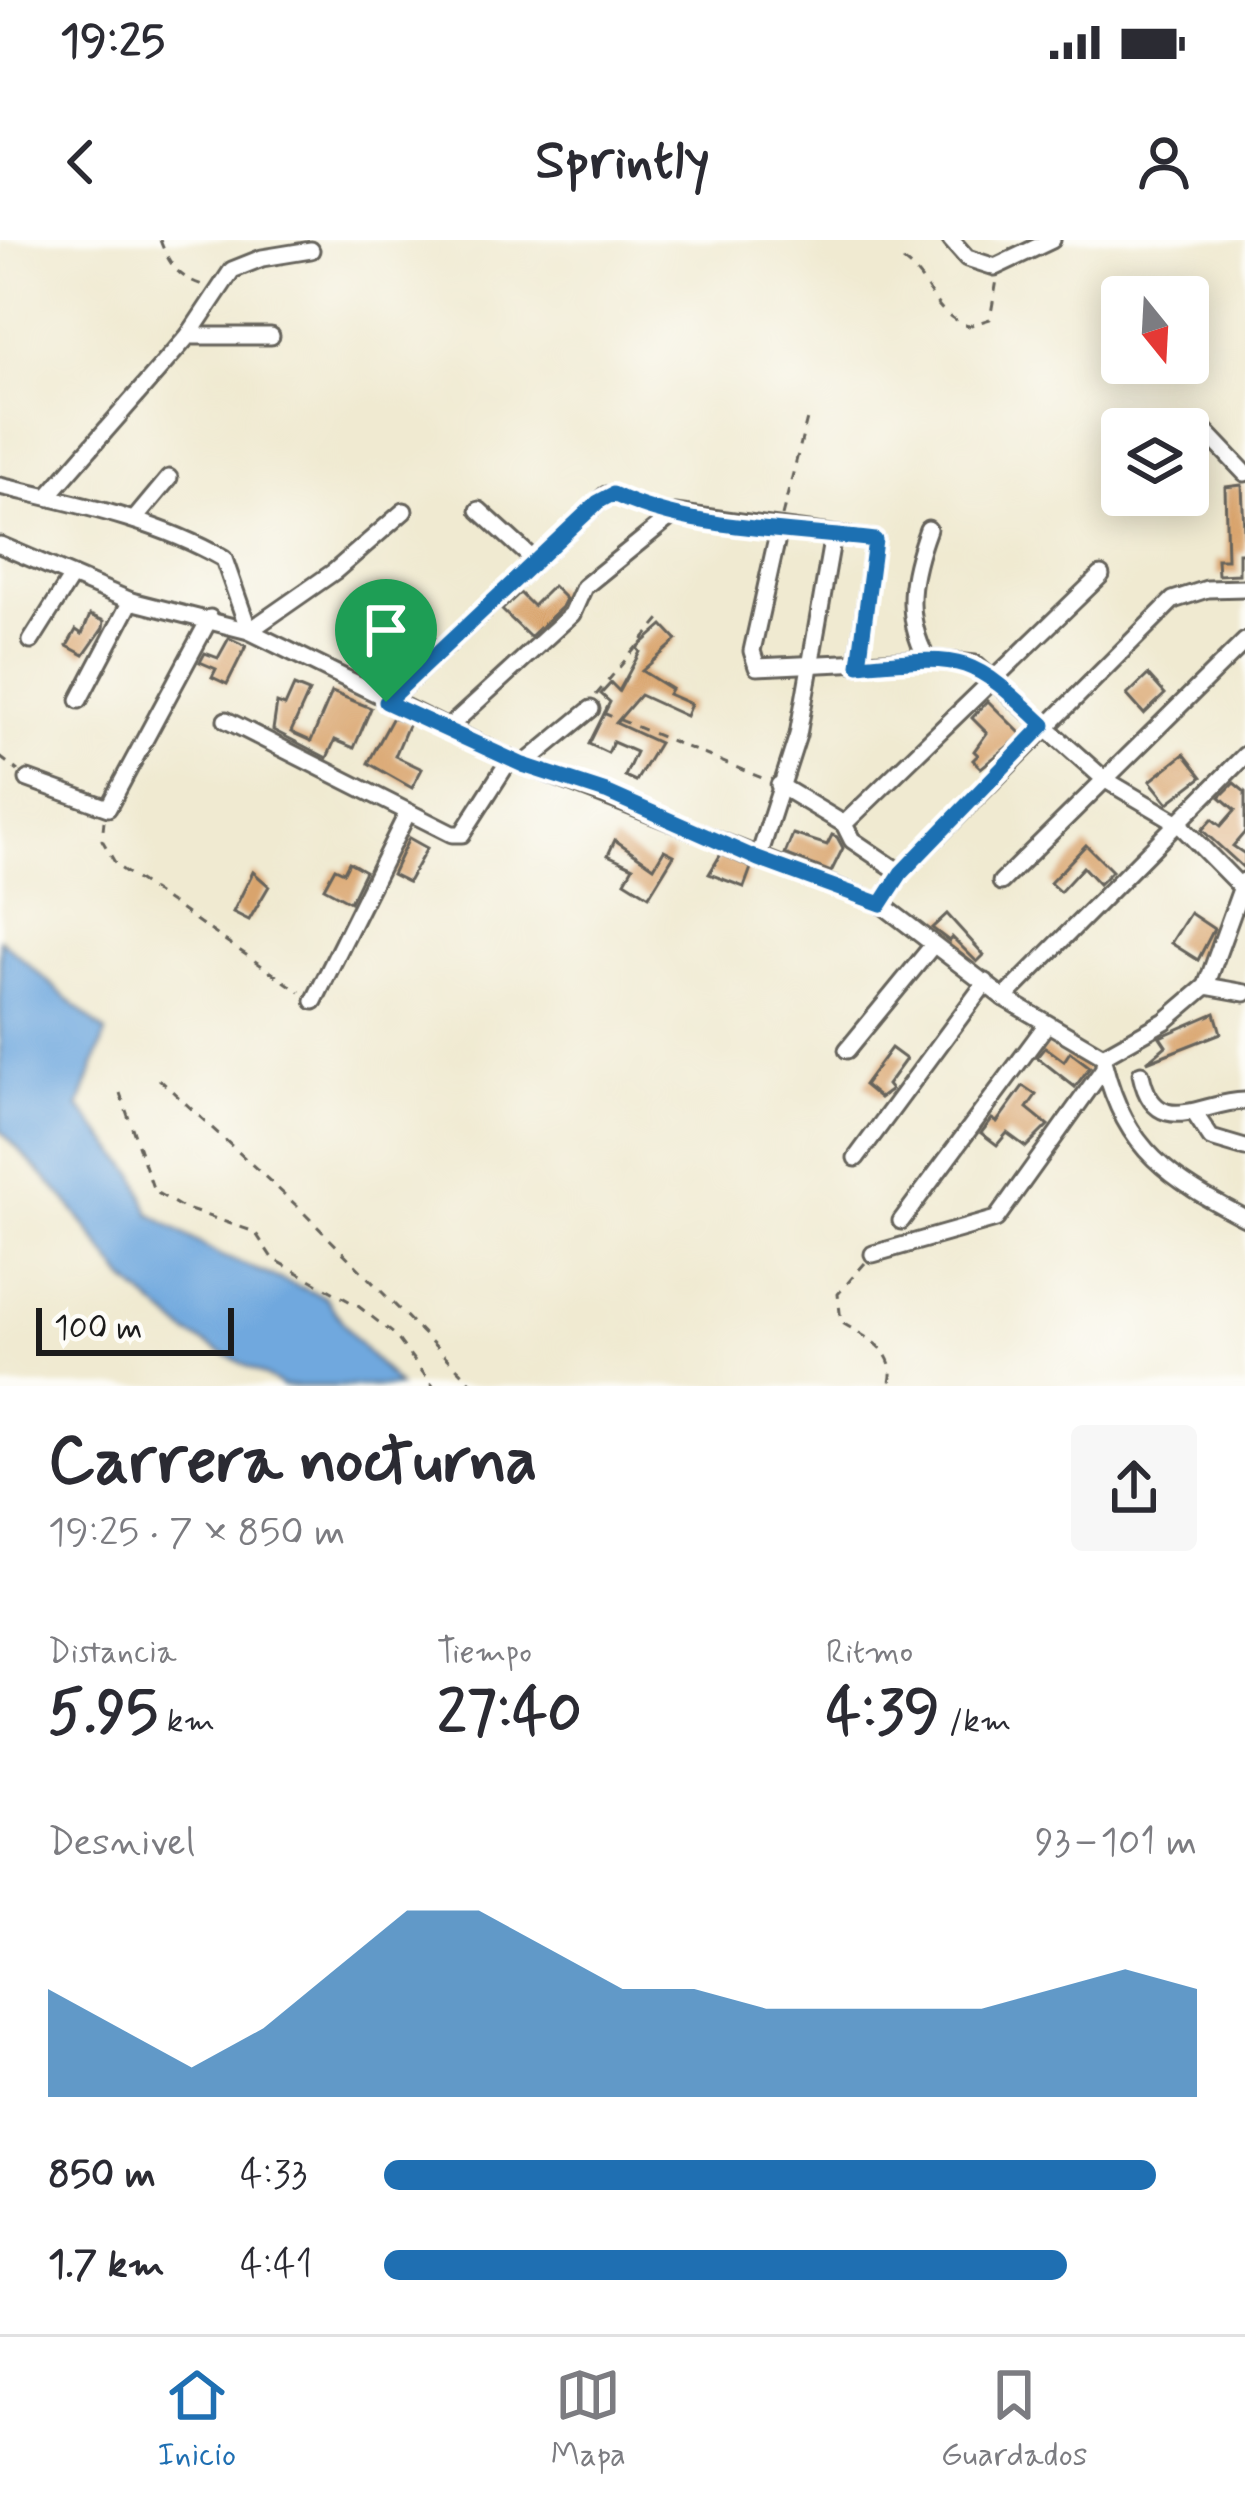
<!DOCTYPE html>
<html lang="es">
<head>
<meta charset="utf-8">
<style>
	:root { --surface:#fff; --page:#f7f7f7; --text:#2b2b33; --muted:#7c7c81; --line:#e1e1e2; --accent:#1f6fb2 }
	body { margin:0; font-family:Mynerve,sans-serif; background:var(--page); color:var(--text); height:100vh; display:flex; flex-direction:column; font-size:45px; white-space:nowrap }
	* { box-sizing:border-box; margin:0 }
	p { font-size:39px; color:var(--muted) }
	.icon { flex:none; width:66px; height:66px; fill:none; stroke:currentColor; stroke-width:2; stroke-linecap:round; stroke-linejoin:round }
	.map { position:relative; height:1146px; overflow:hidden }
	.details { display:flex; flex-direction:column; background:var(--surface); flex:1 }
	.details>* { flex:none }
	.needle { width:78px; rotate:162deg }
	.tools { position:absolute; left:1101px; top:36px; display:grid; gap:24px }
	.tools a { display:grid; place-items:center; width:108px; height:108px; border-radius:12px; background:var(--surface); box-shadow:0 6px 30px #0003; font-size:60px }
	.scale { position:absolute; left:36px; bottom:30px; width:198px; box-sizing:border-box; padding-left:12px; border:6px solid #1c1c1c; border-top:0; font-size:33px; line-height:42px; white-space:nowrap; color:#1c1c1c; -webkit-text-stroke:9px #fdfcf7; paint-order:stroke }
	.pin { position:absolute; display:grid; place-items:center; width:102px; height:102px; color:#fff; margin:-123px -51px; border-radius:50% 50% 50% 0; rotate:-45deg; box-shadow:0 0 12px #0007 }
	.pin .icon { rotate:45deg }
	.round { display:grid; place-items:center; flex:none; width:126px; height:126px; border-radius:12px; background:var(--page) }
	.summary { display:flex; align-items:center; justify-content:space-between; height:204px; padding:0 48px }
	h1 { font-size:66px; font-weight:700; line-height:90px }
	.stats { display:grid; grid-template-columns:repeat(3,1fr); gap:18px; height:204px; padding:12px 48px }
	.stats div { display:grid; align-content:center }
	.stats b { font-size:60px; font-weight:700 }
	.stats small { font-size:33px; font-weight:400 }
	.stats p { font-size:33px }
	.chart { height:336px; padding:24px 48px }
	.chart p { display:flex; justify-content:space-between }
	.chart svg { width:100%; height:216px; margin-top:12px; fill:var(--accent); opacity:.7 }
	ul { padding:0 48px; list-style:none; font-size:39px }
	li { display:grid; grid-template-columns:192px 144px 1fr; align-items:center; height:90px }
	li i { height:30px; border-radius:15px; background:var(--accent) }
	.status { display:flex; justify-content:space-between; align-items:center; height:84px; padding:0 60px; background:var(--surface); direction:ltr }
	.status svg { height:33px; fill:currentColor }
	header { display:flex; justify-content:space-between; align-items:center; height:156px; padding:0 48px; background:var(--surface); font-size:54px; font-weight:700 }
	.dock { display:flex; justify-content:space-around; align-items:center; height:168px; border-top:3px solid var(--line); background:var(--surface); font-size:33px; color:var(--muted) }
	.dock a { display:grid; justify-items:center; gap:6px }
	.dock .current { color:var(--accent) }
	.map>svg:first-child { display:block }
	.water { fill:#6fa8de; stroke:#46627d; stroke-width:3 }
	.building { fill:#d9a46d }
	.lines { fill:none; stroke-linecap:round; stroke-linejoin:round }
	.minor-casing { stroke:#66645b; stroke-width:21 }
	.path { stroke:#66645b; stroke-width:3; stroke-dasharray:9 9; stroke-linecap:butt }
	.minor { stroke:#fff; stroke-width:15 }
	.route-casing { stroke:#fff; stroke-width:24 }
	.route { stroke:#1f6fb2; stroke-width:15 }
</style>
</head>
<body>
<div class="status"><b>19:25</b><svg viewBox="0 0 49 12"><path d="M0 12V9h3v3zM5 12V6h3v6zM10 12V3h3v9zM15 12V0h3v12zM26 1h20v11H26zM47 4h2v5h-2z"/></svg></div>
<header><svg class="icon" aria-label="back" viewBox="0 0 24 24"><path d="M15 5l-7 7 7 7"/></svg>Sprintly<svg class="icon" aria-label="person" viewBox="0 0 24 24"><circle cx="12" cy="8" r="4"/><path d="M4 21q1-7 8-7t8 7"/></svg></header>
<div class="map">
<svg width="1245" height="1146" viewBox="0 0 1245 1146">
	<rect width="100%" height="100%" fill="#fdfcf7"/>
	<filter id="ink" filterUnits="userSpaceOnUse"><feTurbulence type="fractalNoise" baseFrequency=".00833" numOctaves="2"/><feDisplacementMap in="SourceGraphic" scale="24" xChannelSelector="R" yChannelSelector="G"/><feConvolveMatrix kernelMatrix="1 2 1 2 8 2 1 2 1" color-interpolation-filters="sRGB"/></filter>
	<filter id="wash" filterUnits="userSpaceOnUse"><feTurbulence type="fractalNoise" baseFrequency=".004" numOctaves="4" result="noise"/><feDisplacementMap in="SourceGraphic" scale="48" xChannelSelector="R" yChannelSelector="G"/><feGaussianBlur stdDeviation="2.7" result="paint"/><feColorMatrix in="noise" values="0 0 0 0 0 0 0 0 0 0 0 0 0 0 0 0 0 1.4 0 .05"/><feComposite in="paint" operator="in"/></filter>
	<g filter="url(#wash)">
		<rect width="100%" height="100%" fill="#f0ead1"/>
		<polygon class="water" points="0,699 106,793 79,867 136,936 150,974 219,1015 325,1057 354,1098 399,1146 283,1146 188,1094 125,1040 67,961 0,890"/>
		<g id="blocks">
			<g class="building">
				<polygon points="1242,245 1245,313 1239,313 1239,334 1218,335 1217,319 1227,319 1225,247"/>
				<polygon points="379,346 413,365 402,381 368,365"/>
				<polygon points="553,346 566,359 562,367 530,397 502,370 520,353 533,366"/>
				<polygon points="90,375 104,381 103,388 84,415 67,406 76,390 82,394"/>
				<polygon points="663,385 677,400 642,431 671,449 668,454 691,464 686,476 640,455 616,483 659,503 636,541 625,536 636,512 613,502 608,513 589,504 610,462 601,454 611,443 619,451 640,412 637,408"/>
				<polygon points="229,398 246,406 227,444 212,437 216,429 200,422 205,413 218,418"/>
				<polygon points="1148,435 1165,454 1144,474 1127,455"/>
				<polygon points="294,446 309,452 291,492 311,501 332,452 371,468 354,508 335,500 327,518 273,490 277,463 285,466"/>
				<polygon points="988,461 1022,495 981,528 973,520 978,515 974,511 987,493 972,478"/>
				<polygon points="393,477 409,483 395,516 422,529 412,548 368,523"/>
				<polygon points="1184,514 1202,537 1168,563 1150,541"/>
				<polygon points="1234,543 1245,552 1245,592 1233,606 1245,614 1245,629 1202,590 1212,579 1221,586 1235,570 1220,557"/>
				<polygon points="793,594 827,605 832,595 837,597 843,608 831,632 785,614"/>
				<polygon points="409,598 427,608 408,642 392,634"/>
				<polygon points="615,600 654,627 664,610 674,615 649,656 625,641 633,627 608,615"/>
				<polygon points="1086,605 1112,631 1099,644 1083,627 1060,652 1050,643"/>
				<polygon points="721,614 751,628 744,647 709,634"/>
				<polygon points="349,622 365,631 350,662 324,648 335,628 344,632"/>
				<polygon points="253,632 269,646 249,680 233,672"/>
				<polygon points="1190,673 1214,689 1198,720 1171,703"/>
				<polygon points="947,674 984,715 977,722 952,697 949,701 932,688"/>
				<polygon points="1215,773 1221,793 1147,822 1166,806 1160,797"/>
				<polygon points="1045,807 1064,821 1070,812 1090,827 1075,847 1037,817"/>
				<polygon points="891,808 906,819 887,845 891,850 880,858 864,845"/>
				<polygon points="1023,846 1036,855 1027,868 1048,885 1026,907 1007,893 997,905 981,893 992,879 997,882"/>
			</g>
		</g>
	</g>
	<g filter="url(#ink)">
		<use href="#blocks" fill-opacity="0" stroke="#66645b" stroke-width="3"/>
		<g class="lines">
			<g class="minor-casing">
				<g id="minor">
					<polyline points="951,0 967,18 995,27 1052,0"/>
					<polyline points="188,96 271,96"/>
					<polyline points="1206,192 1245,233"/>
					<path d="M 0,246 C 76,264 154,279 224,319 L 249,391 L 335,331 L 404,271"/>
					<polyline points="50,254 188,96 232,30 262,18 311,10"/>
					<polyline points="479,270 535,321"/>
					<polyline points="134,280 169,238"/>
					<polyline points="779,289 752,411 757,427 927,419 975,424 1104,539 1177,582 1241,647"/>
					<polyline points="0,305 131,361 249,391 510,519 881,664 1004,758 1103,816"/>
					<polyline points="369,379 439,410"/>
					<polyline points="31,401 72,336"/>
					<path d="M 927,419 C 903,375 911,335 928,289"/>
					<polyline points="79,460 131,361"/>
					<polyline points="387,462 606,255"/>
					<polyline points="226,480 452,594 462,594 510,519"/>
					<polyline points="447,489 572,374 584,347 675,273 875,300 858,425"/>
					<polyline points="523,525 591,469"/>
					<polyline points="28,539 108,568 210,378"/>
					<polyline points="779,545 844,584 852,600 901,633"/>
					<polyline points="844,584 1101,335"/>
					<polyline points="758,619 798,495 833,295"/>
					<polyline points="1001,642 1245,401"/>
					<polyline points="881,664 901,633 1173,360 1207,349 1245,348"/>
					<polyline points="1206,746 1245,753"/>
					<polyline points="1004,758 1245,515"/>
					<polyline points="314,761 408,572"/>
					<polyline points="847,810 933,705"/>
					<polyline points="1103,816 1165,781 1206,746 1244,641"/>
					<path d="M 1104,824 C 1126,911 1169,938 1245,978"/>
					<path d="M 1141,834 C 1155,903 1204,860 1245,861"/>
					<polyline points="1195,874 1211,898 1245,908"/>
					<polyline points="856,918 986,742"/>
					<polyline points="901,981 1047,784"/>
					<polyline points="873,1014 996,979 1104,828"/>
				</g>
			</g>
			<g class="path">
				<path d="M 160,0 C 170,27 179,38 206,46"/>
				<path d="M 903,21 C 935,44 927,70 968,86 L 990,79 L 997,40"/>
				<polyline points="620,258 642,268 656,267"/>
				<polyline points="782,276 807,179"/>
				<polyline points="596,455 660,379"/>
				<polyline points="603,473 767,540"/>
				<polyline points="0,517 18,531"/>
				<polyline points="104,581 102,600 117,626 300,752"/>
				<polyline points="159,839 298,967 475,1146"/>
				<polyline points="120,853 154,951 181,967 255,992 272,1018 358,1066 394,1094 433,1146"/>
				<path d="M 865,1023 L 838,1054 L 841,1082 C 866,1098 900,1111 889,1146"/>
			</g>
			<use href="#minor" class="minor"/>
		</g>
	</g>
	<g class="lines" filter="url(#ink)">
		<g class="route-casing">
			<path id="route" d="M 613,254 C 690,291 790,289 875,300 L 859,425 C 963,416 968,412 1044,485 L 901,633 L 881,664 L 758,619 L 606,552 L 523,525 L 386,462 L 598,262 Z"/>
		</g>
		<use href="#route" class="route"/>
	</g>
</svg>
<div class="tools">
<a><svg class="needle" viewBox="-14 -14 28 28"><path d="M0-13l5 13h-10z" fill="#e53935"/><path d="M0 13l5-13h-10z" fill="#7c7c81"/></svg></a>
<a><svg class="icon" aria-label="layers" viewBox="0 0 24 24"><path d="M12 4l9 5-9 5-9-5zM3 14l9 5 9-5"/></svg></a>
</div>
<div class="scale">100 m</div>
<div class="pin" style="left:386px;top:462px;background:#1e9e55"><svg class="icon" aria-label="arrive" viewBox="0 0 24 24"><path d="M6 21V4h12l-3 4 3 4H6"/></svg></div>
</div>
<section class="details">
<div class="summary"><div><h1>Carrera nocturna</h1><p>19:25 · 7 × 850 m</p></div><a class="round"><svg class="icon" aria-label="share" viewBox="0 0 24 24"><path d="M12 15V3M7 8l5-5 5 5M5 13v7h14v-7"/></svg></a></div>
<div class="stats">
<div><p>Distancia</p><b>5.95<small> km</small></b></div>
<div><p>Tiempo</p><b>27:40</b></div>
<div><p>Ritmo</p><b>4:39<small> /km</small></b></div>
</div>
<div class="chart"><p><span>Desnivel</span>93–101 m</p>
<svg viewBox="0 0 160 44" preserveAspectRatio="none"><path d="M0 44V22L10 30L20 38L30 30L40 18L50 6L60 6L70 14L80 22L90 22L100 26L110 26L120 26L130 26L140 22L150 18L160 22V44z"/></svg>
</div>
<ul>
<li><b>850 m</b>4:33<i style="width:95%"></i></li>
<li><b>1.7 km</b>4:41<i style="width:84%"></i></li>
</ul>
</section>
<nav class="dock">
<a class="current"><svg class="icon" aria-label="home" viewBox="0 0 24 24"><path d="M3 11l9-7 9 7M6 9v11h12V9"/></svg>Inicio</a>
<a><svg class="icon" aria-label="map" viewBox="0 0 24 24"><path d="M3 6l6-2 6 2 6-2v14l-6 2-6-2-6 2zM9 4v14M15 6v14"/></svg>Mapa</a>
<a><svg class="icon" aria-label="saved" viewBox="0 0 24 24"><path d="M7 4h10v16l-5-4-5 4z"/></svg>Guardados</a>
</nav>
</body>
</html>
